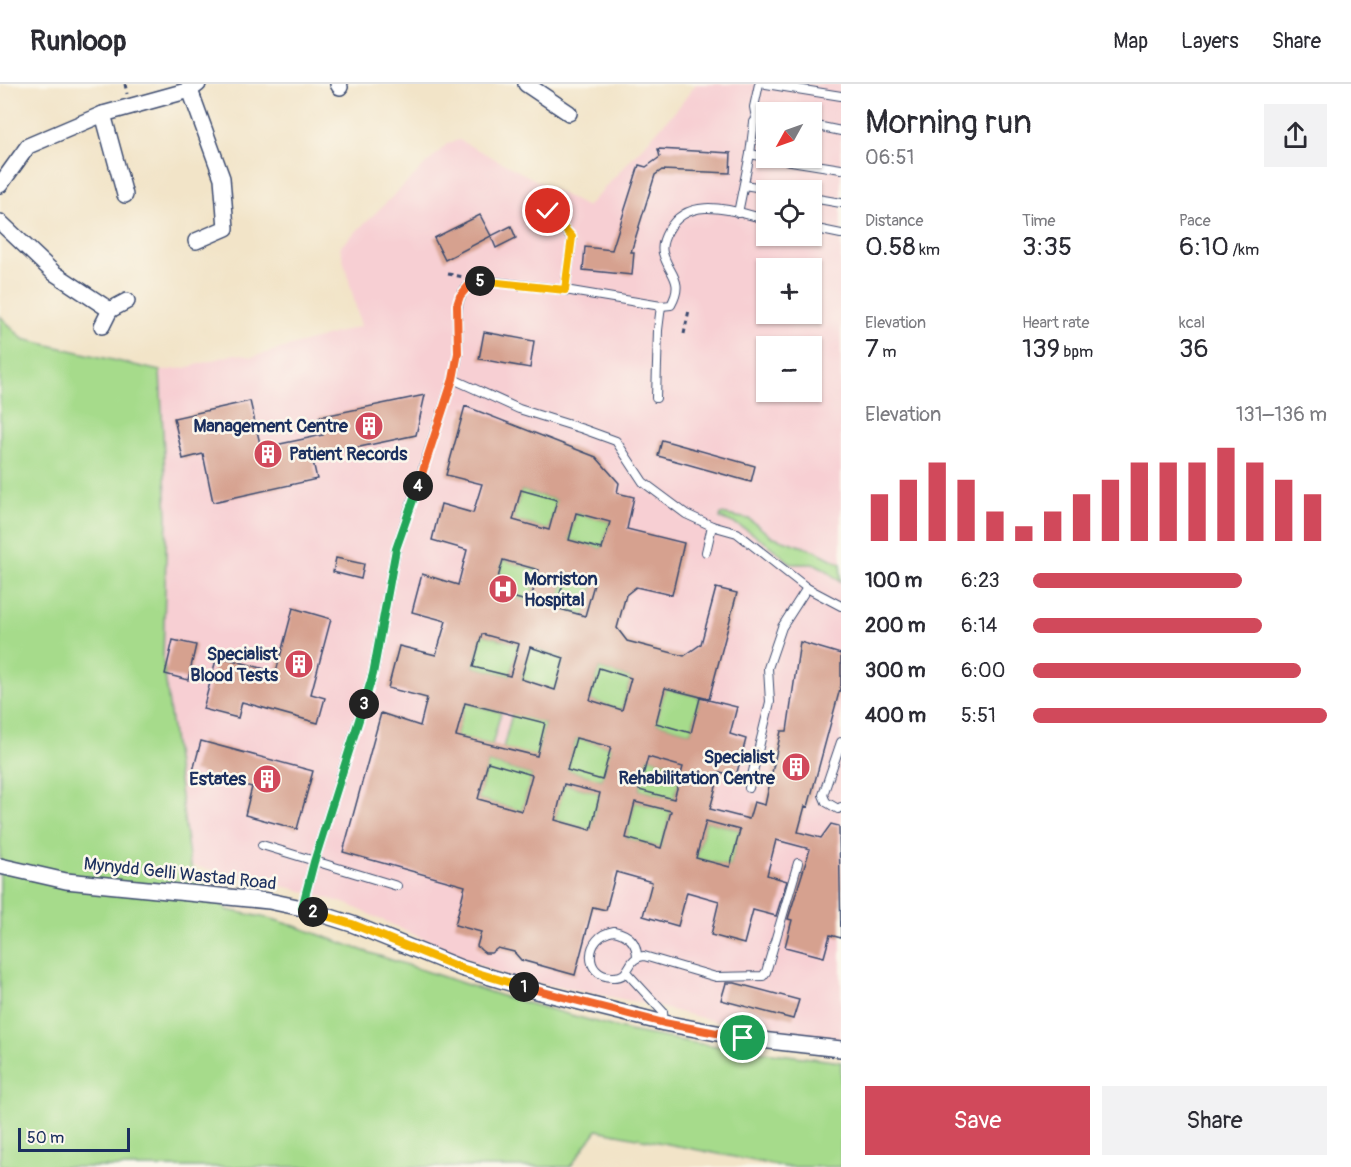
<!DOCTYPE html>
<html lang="en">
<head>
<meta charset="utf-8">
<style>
	:root { --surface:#fff; --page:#f2f2f3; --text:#2b2b33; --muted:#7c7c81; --line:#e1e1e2; --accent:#d1495b }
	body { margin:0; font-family:Pangolin,sans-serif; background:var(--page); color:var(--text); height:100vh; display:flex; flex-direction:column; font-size:22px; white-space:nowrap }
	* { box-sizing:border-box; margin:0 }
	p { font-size:20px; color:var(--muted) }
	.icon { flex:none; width:33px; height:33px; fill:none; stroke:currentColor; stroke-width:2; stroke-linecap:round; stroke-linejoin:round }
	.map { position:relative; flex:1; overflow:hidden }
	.drawer { display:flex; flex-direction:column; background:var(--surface); width:510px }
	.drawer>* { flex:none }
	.needle { width:39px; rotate:230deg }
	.controls { position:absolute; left:756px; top:18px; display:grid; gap:12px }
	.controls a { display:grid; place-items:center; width:66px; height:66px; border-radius:0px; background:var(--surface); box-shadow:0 2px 4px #0004; font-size:30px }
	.scale { position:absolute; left:18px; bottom:15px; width:112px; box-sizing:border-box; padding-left:6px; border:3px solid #1b2f5e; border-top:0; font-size:16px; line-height:21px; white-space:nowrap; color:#1b2f5e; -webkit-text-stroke:4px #fbf7ec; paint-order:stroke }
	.pin { position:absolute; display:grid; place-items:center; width:51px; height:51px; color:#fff; margin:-26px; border:3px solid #fff; border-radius:50%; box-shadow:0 2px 6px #0007 }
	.km { position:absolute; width:30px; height:30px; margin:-15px; border-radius:50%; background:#222; color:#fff; font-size:16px; line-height:30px; text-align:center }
	.round { display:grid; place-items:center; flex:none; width:63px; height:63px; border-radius:0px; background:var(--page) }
	.headline { display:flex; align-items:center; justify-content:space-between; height:102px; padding:0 24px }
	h1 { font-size:33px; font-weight:600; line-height:45px }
	.metrics { display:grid; grid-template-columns:repeat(3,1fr); gap:9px; height:102px; padding:6px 24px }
	.metrics div { display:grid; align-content:center }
	.metrics b { font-size:26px; font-weight:600 }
	.metrics small { font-size:16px; font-weight:400 }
	.metrics p { font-size:16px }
	.chart { height:168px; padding:12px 24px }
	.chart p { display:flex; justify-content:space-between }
	.chart svg { width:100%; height:108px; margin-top:6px; stroke:var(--accent); stroke-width:6 }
	.action { display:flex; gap:12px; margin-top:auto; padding:12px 24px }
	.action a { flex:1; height:69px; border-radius:0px; background:var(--accent); color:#fff; font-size:24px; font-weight:600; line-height:69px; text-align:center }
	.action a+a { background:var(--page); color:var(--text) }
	ul { padding:0 24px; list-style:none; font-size:20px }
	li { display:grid; grid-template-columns:96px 72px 1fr; align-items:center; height:45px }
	li i { height:15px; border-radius:8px; background:var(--accent) }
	header { display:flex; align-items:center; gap:36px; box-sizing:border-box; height:84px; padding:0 30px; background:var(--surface); border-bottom:2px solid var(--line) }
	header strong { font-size:28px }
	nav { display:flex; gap:33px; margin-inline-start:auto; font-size:21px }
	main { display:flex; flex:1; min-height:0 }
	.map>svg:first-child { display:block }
	.built { fill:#f7cfd3; fill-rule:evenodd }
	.green { fill:#a6db8b; stroke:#608574; stroke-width:1.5 }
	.building { fill:#d6a18f; fill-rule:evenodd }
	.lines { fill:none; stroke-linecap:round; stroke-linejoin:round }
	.lane-casing { stroke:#3b4a6e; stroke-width:10 }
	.street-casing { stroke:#3b4a6e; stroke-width:18 }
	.path { stroke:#3b4a6e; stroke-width:3; stroke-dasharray:4.5 4.5; stroke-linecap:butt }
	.lane { stroke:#fff; stroke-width:8 }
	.street { stroke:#fff; stroke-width:15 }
	.split-1-casing { stroke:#fff; stroke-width:12 }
	.split-2-casing { stroke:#fff; stroke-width:12 }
	.split-3-casing { stroke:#fff; stroke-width:12 }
	.split-4-casing { stroke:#fff; stroke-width:12 }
	.split-5-casing { stroke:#fff; stroke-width:12 }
	.split-6-casing { stroke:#fff; stroke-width:12 }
	.split-1 { stroke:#f0652b; stroke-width:8 }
	.split-2 { stroke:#f5b400; stroke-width:8 }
	.split-3 { stroke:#22a559; stroke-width:8 }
	.split-4 { stroke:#22a559; stroke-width:8 }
	.split-5 { stroke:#f0652b; stroke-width:8 }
	.split-6 { stroke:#f5b400; stroke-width:8 }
	.labels { text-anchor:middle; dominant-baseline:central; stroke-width:5; stroke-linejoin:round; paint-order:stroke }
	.poi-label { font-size:18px; font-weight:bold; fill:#1b2f5e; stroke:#fbf7ec; text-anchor:end }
	.street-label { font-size:18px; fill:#1b2f5e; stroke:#fbf7ec }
</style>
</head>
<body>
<header>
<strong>Runloop</strong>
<nav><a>Map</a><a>Layers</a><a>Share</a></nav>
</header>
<main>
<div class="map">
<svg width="841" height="1083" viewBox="0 0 841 1083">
	<rect width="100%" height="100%" fill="#fbf7ec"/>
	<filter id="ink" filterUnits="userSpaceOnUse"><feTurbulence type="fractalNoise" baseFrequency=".0167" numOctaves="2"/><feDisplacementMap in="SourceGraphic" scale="12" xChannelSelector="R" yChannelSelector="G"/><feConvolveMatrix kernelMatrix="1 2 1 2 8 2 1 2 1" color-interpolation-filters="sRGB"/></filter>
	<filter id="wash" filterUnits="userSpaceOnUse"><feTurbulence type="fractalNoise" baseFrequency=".008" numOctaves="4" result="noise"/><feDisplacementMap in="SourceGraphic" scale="24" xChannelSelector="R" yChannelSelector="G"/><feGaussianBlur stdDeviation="1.35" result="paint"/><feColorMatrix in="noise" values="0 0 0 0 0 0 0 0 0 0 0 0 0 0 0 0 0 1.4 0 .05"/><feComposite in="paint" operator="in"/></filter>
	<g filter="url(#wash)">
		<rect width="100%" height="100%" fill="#f2e4c8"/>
		<path class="built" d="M 696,0 L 841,0 L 841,958 L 738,943 L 643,919 L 506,893 L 347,820 L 295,805 L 190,781 L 163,576 L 167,433 L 160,287 L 185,284 L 235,270 L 252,273 L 361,242 L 340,163 L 448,59 L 459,56 L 587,123 L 678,24 ZM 766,28 L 812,28 L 812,74 L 766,74 ZM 766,106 L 812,106 L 812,152 L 766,152 ZM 766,184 L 812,184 L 812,230 L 766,230 ZM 766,262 L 812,262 L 812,308 L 766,308 Z"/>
		<g class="green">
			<polygon points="0,232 23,255 160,287 167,433 163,576 190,781 227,826 272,835 298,843 361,866 505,913 629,947 694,959 841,978 841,1083 785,1083 597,1046 570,1083 0,1083"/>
			<polygon points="521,406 557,416 549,446 513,436"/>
			<polygon points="576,429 610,438 602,465 569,456"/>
			<path d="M 721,430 L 749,435 L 771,452 L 816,467 L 841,480 L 840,498 L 825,485 L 815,480 L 792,480 C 769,461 749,443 720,434 Z"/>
			<polygon points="503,476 539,486 530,518 494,508"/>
			<polygon points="566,489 595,497 585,532 556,524"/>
			<polygon points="482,550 519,560 510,592 473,583"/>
			<polygon points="530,563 564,574 555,606 521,595"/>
			<polygon points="599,584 631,594 622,626 590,616"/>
			<polygon points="665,604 700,613 691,649 656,639"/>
			<polygon points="465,619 501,628 492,661 456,652"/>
			<polygon points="512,630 545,639 537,673 503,664"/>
			<polygon points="576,654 611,663 602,696 567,686"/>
			<polygon points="648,673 683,683 674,715 639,706"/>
			<polygon points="488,678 532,691 522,727 478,715"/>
			<polygon points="564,700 600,709 591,746 555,736"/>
			<polygon points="635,718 671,727 661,764 626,754"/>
			<polygon points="706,737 740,746 730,783 696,774"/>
		</g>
		<g id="blocks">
			<g class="building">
				<polygon points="658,65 731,69 730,89 662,86 655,91 631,168 634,168 632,191 583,186 585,163 612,166 639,81 646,83 660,73"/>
				<polygon points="480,131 491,152 445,176 434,154"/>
				<polygon points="511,142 516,154 496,164 491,152"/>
				<polygon points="484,248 534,257 530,284 479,275"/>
				<polygon points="425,311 416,351 312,373 317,395 213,418 203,370 183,375 174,334 250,317 261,364 323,351 319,333"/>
				<path d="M 465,322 L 596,373 L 619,399 L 617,409 L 634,413 L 627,445 L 684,459 L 672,511 L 636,503 L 626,511 L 617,544 L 627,557 L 684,572 L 701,560 L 716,504 L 737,509 L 709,615 L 665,604 L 656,639 L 691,649 L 700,614 L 737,623 L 730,650 L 746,655 L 736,692 L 720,688 L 710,725 L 749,735 L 754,718 L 765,721 L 781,647 L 787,647 L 800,558 L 841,570 L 841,601 L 808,723 L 805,722 L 798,748 L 821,754 L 831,740 L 839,742 L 841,854 L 830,851 L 824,873 L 785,863 L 792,836 L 788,835 L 810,765 L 776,756 L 767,791 L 787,797 L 776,832 L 753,826 L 744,860 L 711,851 L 719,817 L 687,808 L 678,842 L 643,832 L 652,798 L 616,788 L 606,826 L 593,823 L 575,891 L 521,876 L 514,868 L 498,864 L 491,869 L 485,869 L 481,866 L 477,862 L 481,848 L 455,841 L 465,802 L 343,768 L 381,629 L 420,642 L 427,614 L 388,604 L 399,562 L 436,571 L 446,537 L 412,528 L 422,490 L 458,501 L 467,466 L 432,456 L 441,420 L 473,429 L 482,400 L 446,391 ZM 521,406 L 557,416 L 549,446 L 513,436 ZM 576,429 L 610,438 L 602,465 L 569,456 ZM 503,476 L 539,486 L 530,518 L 494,508 ZM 566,489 L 595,497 L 585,532 L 556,524 ZM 482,550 L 519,560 L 510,592 L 473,583 ZM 530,563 L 564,574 L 555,606 L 521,595 ZM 599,584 L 631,594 L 622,626 L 590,616 ZM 465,619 L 545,639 L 537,672 L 456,652 ZM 576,654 L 611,663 L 602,696 L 567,686 ZM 648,673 L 683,683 L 674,715 L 639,706 ZM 488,678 L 532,691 L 522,727 L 478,715 ZM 564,700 L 600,709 L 591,746 L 555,736 ZM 635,718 L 671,727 L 661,764 L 626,754 ZM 706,737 L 740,746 L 730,783 L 696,774 Z"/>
				<polygon points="662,356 755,382 751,398 658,372"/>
				<polygon points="336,474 364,480 361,495 333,488"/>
				<polygon points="293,524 331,535 311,610 325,614 318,639 242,618 238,634 203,625 217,572 276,588"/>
				<polygon points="173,556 196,561 188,596 165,590"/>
				<polygon points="201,657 313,687 297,745 245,731 252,703 193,687"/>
				<polygon points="726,899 735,899 799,916 793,935 721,916"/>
			</g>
		</g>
	</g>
	<g filter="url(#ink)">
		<use href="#blocks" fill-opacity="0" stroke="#3b4a6e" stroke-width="1.5"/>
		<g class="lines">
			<g class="lane-casing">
				<g id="lane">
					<polyline points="766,0 841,12"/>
					<polyline points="756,34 754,23 759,0"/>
					<polyline points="812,41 841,47"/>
					<polyline points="750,70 766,73"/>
					<polyline points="772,74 841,85"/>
					<polyline points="744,101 775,106"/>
					<polyline points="812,114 841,119"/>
					<polyline points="548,127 572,154 565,206"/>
					<polyline points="738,129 750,70 754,38 760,32 766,34"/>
					<polyline points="812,144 841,150"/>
					<polyline points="453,295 519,325 583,345 616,357 643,398 686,430 712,442 706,468"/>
					<polyline points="656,314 658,246 661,222"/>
					<polyline points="712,442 737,449 807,504 841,522"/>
					<polyline points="841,658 823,711 826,718 838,725 841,723"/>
					<polyline points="749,704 770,618 768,584 782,543 807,504"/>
					<polyline points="262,761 397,802"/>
					<path d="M 302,824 L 314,778 L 373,590 L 396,465 L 453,295 C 455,286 458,276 458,267 C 460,241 448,210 477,196 L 565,206 L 661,222 L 671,221 C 685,196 669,191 663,169 C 661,161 664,154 668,147 C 689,109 734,128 766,135"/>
					<path d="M 637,873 C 637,858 628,850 614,847 C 584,852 583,892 612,893 C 634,894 624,874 644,872 L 716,893 L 763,892 L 766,888 L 798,779"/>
					<polyline points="627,889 663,928 664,939"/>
				</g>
			</g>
			<g class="street-casing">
				<g id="street">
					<polyline points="338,0 340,3"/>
					<polyline points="526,0 569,29"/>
					<polyline points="190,6 222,94 226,144 196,157"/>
					<polyline points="103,30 125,111"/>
					<polyline points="0,101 28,62 103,30 190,6 198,0"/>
					<polyline points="0,138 54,189 110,226"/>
					<polyline points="102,242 110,226 127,217"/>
					<polyline points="0,782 66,797 269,817 302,824 352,840 461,884 536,907 664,939 743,954 841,965"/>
				</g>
			</g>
			<g class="path">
				<polyline points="125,0 127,10"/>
				<polyline points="448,190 464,193"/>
				<polyline points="684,250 689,226"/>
			</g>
			<use href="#lane" class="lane"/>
			<use href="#street" class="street"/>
		</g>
	</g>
	<g class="lines" filter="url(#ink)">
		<g class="split-1-casing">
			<polyline id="split-1" points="524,903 664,939 743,954"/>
		</g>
		<g class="split-2-casing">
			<polyline id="split-2" points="313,828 352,840 461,884 524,903"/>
		</g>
		<g class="split-3-casing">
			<polyline id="split-3" points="313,828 302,824 314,778 364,620"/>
		</g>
		<g class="split-4-casing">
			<polyline id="split-4" points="364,620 373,590 396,465 418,402"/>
		</g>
		<g class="split-5-casing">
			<polyline id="split-5" points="418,402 453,295 458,269 457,221 460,212 470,200 480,197"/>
		</g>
		<g class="split-6-casing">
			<polyline id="split-6" points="480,197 565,206 572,153 548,127"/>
		</g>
		<use href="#split-1" class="split-1"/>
		<use href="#split-2" class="split-2"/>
		<use href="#split-3" class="split-3"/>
		<use href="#split-4" class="split-4"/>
		<use href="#split-5" class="split-5"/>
		<use href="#split-6" class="split-6"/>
	</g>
	<defs>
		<g id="building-disc" transform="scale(1.5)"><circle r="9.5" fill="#d1495b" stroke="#fbf7ec"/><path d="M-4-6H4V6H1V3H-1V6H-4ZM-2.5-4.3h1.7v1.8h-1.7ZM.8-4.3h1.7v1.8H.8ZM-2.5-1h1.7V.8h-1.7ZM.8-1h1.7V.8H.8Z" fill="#fff"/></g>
		<g id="hospital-disc" transform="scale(1.5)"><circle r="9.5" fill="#d1495b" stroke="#fbf7ec"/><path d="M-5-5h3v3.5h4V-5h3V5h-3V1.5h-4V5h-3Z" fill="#fff"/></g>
	</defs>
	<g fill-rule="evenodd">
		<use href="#building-disc" x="369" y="342"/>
		<use href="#building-disc" x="268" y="370"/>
		<use href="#hospital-disc" x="503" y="505"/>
		<use href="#building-disc" x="299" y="580"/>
		<use href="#building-disc" x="796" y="683"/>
		<use href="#building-disc" x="267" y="695"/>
	</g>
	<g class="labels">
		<g class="poi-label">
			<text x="348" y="342">Management Centre</text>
			<text x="289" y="370" text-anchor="start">Patient Records</text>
			<text x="524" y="495" text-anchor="start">Morriston<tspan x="524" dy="21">Hospital</tspan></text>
			<text x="278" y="570">Specialist<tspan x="278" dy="21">Blood Tests</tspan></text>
			<text x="775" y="673">Specialist<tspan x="775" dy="21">Rehabilitation Centre</tspan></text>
			<text x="246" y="695">Estates</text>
		</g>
		<g class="street-label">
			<text transform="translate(180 790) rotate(6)">Mynydd Gelli Wastad Road</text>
		</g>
	</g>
</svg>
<div class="controls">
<a><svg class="needle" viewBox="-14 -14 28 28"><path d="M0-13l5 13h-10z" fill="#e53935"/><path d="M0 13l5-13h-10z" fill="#7c7c81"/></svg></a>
<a><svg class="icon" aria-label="locate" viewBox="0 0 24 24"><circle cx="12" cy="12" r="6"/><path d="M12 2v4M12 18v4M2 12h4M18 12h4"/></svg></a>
<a>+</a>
<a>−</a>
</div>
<div class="scale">50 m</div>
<div class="pin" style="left:743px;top:954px;background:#1e9e55"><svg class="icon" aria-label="arrive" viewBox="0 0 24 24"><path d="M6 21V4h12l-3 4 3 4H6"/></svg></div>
<div class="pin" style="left:548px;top:127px;background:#d93025"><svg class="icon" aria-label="check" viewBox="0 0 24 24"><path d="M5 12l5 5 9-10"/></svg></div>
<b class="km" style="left:524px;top:903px">1</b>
<b class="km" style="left:313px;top:828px">2</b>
<b class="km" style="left:364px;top:620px">3</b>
<b class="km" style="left:418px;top:402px">4</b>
<b class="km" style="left:480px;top:197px">5</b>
</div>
<section class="drawer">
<div class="headline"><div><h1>Morning run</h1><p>06:51</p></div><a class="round"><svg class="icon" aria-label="share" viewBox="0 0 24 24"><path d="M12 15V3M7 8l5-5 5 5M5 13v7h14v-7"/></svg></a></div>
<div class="metrics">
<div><p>Distance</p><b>0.58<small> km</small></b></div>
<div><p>Time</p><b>3:35</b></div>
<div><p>Pace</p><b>6:10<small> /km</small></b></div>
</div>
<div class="metrics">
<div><p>Elevation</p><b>7<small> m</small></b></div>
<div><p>Heart rate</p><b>139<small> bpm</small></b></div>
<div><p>kcal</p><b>36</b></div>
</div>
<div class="chart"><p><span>Elevation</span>131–136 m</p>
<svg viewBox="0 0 160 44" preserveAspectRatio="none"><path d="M5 44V25M15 44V19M25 44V12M35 44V19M45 44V32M55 44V38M65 44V32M75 44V25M85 44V19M95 44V12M105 44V12M115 44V12M125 44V6M135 44V12M145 44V19M155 44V25"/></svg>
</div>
<ul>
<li><b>100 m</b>6:23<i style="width:71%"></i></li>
<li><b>200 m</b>6:14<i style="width:78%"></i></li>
<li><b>300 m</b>6:00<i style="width:91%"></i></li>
<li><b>400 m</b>5:51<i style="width:100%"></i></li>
</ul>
<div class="action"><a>Save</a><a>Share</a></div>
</section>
</main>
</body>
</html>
